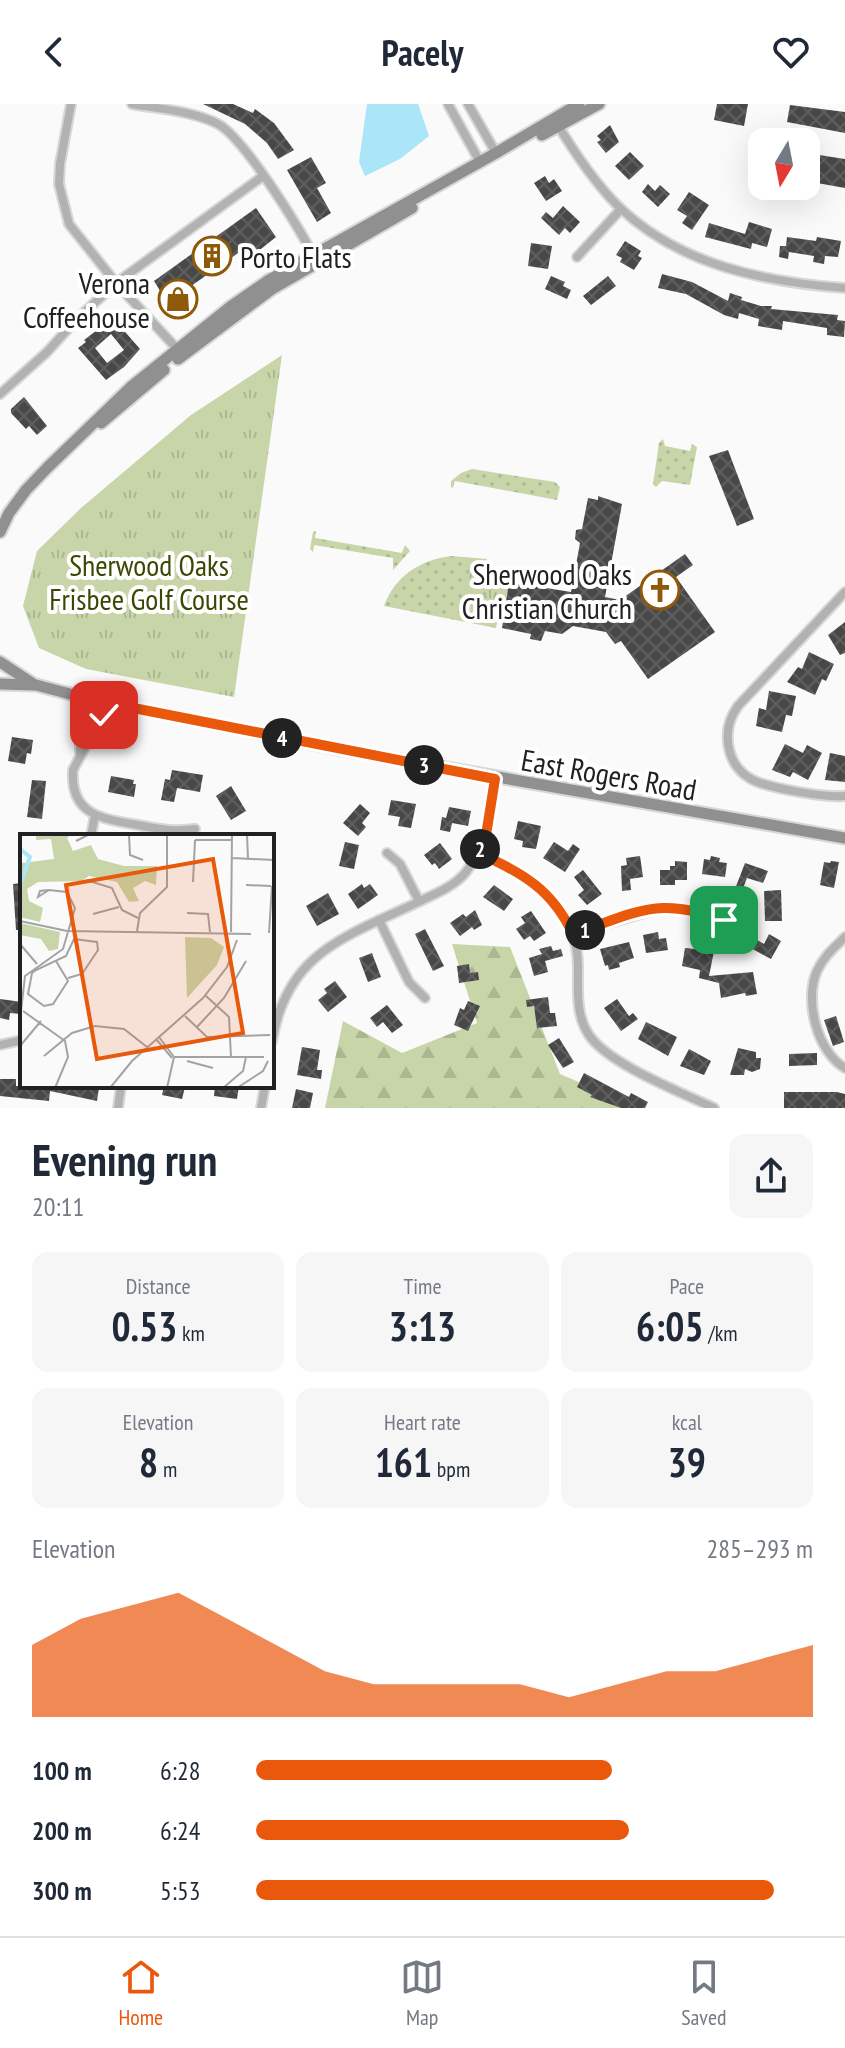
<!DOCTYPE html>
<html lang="en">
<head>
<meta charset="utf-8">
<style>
	:root { --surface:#fff; --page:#f6f6f7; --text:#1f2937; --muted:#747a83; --line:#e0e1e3; --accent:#ea580c }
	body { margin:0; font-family:"PT Sans Narrow",sans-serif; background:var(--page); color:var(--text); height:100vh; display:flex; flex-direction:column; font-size:30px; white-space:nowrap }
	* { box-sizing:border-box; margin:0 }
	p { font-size:26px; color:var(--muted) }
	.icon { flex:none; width:44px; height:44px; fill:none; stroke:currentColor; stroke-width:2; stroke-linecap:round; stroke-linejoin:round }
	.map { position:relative; height:1004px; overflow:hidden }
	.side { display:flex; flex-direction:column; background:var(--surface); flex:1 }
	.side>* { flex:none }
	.needle { width:52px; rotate:190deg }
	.fabs { position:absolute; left:748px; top:24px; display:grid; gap:16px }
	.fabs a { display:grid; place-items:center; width:72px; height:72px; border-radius:16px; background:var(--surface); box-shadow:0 8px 32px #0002; font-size:40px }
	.pin { position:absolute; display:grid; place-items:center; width:68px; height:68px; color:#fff; margin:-34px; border-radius:16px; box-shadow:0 4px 12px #0006 }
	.km { position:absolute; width:40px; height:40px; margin:-20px; border-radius:50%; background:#222; color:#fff; font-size:22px; line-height:40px; text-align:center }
	.round { display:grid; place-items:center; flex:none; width:84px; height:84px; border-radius:16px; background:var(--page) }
	.summary { display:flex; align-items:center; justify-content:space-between; height:136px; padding:0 32px }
	h1 { font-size:44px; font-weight:700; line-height:60px }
	.metrics { display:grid; grid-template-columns:repeat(3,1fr); gap:12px; height:136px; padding:8px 32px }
	.metrics div { display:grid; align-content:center; border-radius:16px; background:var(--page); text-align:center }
	.metrics b { font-size:40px; font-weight:700 }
	.metrics small { font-size:22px; font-weight:400 }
	.metrics p { font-size:22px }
	.chart { height:224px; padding:16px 32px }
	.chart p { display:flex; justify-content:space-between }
	.chart svg { width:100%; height:144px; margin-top:8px; fill:var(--accent); opacity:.7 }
	ul { padding:0 32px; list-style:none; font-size:26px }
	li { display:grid; grid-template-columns:128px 96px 1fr; align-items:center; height:60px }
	li i { height:20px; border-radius:10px; background:var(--accent) }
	header { display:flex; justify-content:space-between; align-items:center; height:104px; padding:0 32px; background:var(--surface); font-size:36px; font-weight:700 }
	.menu { display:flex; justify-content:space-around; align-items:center; height:112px; border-top:2px solid var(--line); background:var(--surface); font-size:22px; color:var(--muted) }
	.menu a { display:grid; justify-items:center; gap:4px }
	.menu .current { color:var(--accent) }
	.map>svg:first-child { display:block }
	.grass { fill:url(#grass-dots) }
	.forest { fill:url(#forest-firs) }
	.park { fill:url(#park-tufts) }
	.water { fill:#aae5f8 }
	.building { fill:url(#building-cross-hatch); fill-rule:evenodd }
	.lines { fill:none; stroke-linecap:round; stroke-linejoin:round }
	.minor-casing { stroke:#d7d7d8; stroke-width:12 }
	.secondary-casing { stroke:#d7d7d8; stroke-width:15 }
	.minor { stroke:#b3b2b2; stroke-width:8 }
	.secondary { stroke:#919090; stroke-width:11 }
	.route-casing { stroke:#fff; stroke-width:16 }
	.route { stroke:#ea580c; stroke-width:10 }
	.labels { text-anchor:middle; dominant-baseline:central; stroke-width:8; stroke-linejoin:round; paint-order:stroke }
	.poi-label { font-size:30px; fill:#212121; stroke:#fff; text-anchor:end }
	.park-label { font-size:30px; fill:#394803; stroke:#fff }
	.street-label { font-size:30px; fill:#212121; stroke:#fff }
	.inset-river { fill:none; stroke:#aae5f8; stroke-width:4 }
	.inset-road { fill:none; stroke:#a3a3a4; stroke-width:2 }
	.view { fill:#e8590c; fill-opacity:0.15; stroke:#e8590c; stroke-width:4 }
	.inset-edge { fill:none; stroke:#212121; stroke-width:4 }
</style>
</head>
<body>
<header><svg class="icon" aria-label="back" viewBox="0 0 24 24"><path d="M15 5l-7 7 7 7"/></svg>Pacely<svg class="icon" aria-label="heart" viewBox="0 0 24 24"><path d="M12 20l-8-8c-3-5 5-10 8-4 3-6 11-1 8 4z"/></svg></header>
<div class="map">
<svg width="845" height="1004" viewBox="0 0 845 1004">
	<defs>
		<pattern id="grass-dots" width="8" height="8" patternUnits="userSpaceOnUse" patternTransform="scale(2)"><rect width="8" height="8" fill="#c7d5a9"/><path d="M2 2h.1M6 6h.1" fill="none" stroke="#abb791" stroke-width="1.8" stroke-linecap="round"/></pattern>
		<pattern id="forest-firs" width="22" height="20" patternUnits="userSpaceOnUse" patternTransform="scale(2)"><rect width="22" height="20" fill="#c7d5a9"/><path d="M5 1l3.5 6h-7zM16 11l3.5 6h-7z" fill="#abb791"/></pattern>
		<pattern id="park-tufts" width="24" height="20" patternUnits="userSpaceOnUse" patternTransform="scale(2)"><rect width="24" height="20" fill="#c7d5a9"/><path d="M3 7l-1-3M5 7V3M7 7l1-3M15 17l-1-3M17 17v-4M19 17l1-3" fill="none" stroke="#abb791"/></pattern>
		<pattern id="building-cross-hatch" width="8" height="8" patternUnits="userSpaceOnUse" patternTransform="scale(2)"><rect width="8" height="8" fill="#484849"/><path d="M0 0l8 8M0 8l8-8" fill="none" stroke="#5f5f60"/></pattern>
	</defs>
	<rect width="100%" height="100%" fill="#fafafb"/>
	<g class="grass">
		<polygon points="663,335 665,342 690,347 692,340 697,343 690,381 662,377 656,383 653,380 659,339"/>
		<polygon points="472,365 555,378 560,383 557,396 455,377 453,384 451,383 451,377 461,369"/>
		<polygon points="316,427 315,434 402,449 405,441 410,447 393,466 393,454 314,441 313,448 310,445 313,428"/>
		<path d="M 451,452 L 487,455 L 486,464 L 507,467 L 505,478 L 502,477 L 503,472 L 464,495 L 501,502 L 496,524 L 384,502 C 395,472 420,456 451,452 Z"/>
	</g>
	<polygon class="forest" points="452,840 510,843 560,970 640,1004 325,1004 343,917 402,949 477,919"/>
	<g class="park">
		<polygon points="282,251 234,593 86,565 39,544 23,502 37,447 81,404 191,311"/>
		<polygon points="469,466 503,472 502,477 509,478 505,503 464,495"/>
	</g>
	<polygon class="water" points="367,0 418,0 429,32 400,55 365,72 359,58"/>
	<g class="building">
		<polygon points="203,0 233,0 253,9 255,5 274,19 294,46 278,55 267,39 245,20"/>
		<polygon points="717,0 748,0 744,22 714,16"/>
		<polygon points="790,1 845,8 845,29 787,18"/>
		<polygon points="610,21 619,38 606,49 597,38 601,36 597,32"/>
		<polygon points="630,48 644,62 629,76 615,62"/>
		<polygon points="806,49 845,55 845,84 806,77"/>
		<polygon points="311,53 326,79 317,84 331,109 317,118 287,66"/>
		<polygon points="545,72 549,79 554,75 562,87 546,97 534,79"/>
		<polygon points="648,80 655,87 660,81 670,90 658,103 642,88"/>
		<polygon points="689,88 709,101 692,126 682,119 687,112 677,106"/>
		<polygon points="563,102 580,118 570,129 565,124 559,131 541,114 546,108 553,114"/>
		<polygon points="256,104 276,133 247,156 241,147 184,187 189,194 172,206 154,177"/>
		<polygon points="749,118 772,125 767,143 752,139 751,145 705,133 709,119 745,130"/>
		<polygon points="787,133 816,137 817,133 841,137 838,153 825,152 824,160 813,158 814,152 789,148 788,155 779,153 780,142 786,142"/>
		<polygon points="625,137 641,147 638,152 642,154 634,166 620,158 622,154 616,151"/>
		<polygon points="531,139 552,142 548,165 528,162"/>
		<polygon points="662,170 692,178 728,197 730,189 742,193 741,196 761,202 772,202 771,205 838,211 837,216 845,217 844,233 827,231 827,224 783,217 782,226 758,222 759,215 739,209 738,215 724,211 686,190 658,184"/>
		<polygon points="551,172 565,178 563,182 571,186 567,195 545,185"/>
		<polygon points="608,172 616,182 591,201 583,192"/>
		<path d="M 113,214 L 140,245 L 124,263 L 106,276 L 78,244 L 86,238 L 84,236 ZM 111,230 L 124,246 L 107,259 L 95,244 Z"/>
		<polygon points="24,293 47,322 37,331 29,322 26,325 11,309 11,305"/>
		<polygon points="728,346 754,415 737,422 709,352"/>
		<polygon points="598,392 622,400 605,493 620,496 685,450 693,461 676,473 715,528 648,575 621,537 615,540 606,528 573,522 562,530 545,527 541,537 530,535 531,530 502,524 509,478 571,488 580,439 575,435 576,426 582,425 588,394 598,396"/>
		<polygon points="845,518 845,549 840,551 828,531"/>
		<polygon points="809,548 834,560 826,577 822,575 815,591 787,578 798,563 802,565"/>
		<polygon points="769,587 796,592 792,612 786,611 782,628 756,622 759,604 766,606"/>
		<polygon points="12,633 33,636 31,650 27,649 25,660 8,657"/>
		<polygon points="785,640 803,649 807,641 822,649 808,676 793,668 790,673 772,666"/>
		<polygon points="830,649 845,652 845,678 825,676"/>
		<polygon points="172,666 203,671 200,688 177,684 174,698 161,696 165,675 170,676"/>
		<polygon points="111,672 134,676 133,680 136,680 134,693 108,688"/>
		<polygon points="32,676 46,677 42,715 27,713"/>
		<polygon points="231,682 246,707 231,716 216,692"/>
		<polygon points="391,696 416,700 411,724 398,722 400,713 388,711"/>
		<polygon points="360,700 370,709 362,719 366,723 358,732 343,719"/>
		<polygon points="449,703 471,707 468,722 452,719 450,728 440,726 442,713 446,714"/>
		<polygon points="518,717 541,722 536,745 522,743 523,737 514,735"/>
		<polygon points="345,738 359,741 354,765 339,762"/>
		<polygon points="554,738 568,747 573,740 580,745 565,768 543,754"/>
		<polygon points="440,739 452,755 439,765 435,759 432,761 424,751"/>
		<polygon points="640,752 643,773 630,775 631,786 622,787 621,762 627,761 626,754"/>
		<polygon points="711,752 720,754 719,758 727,759 725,773 702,770 704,755 710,756"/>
		<polygon points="675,757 687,758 687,776 675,776 675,781 660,781 660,766 670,766 670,762 675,762"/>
		<polygon points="831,757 839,758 834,784 820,781 824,758 830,759"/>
		<polygon points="745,759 768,767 763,779 747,774 742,787 735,785"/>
		<polygon points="583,766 602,790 587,801 578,791 584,786 574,773"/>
		<polygon points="22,779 22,826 16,826 13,780"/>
		<polygon points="362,780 364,784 370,780 378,791 358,805 348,790"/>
		<polygon points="494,781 513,795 504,807 483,793"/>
		<polygon points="781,786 782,817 765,817 764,787"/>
		<polygon points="328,789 339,810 317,822 306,802"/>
		<polygon points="475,806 482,821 474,826 472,823 460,832 450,819 463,810 466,813"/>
		<polygon points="531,807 546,829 534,837 530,832 524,836 516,825 525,819 521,813"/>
		<polygon points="425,825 444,862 433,867 415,830"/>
		<polygon points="658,828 659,835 666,834 668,846 646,849 643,831"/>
		<polygon points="769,830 781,837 771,855 747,842 752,833 764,840"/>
		<polygon points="629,838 634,854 619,859 620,863 609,866 608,861 605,862 600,845"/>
		<polygon points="551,842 553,847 561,845 563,852 545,857 548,868 534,872 529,854 542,850 539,845"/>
		<polygon points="685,844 714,847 709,872 753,868 757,890 746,892 745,889 721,894 719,879 699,874 700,866 682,862"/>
		<polygon points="372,849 381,873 368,878 359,854"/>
		<polygon points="469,860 470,869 478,868 479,876 459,879 457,862"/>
		<polygon points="335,877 347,893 328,908 318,896 327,889 324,885"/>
		<polygon points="548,893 550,909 555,909 557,922 537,924 534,902 527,903 526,896"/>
		<polygon points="0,895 22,898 20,910 10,909 9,916 0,914"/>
		<polygon points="617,895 629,912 633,909 638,915 621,927 604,904"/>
		<polygon points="468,897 480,902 468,927 454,921 460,904 464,906"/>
		<polygon points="387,901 403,921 392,929 383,918 377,923 370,914"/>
		<polygon points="836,912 844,938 833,942 824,916"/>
		<polygon points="646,918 677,933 668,952 638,935"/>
		<polygon points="559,934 574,958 563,964 548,941"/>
		<polygon points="302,943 320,946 317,966 322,966 321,975 297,971"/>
		<polygon points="738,944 756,948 756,954 761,954 760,965 752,968 745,965 744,971 730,971"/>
		<polygon points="689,945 711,957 704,971 680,962"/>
		<polygon points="817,949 817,961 789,962 789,950"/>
		<polygon points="584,969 629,993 631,989 648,998 645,1004 621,1004 590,993 592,991 577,983"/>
		<polygon points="0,975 16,975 16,982 99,984 97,997 50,987 49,997 0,992"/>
		<polygon points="164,982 185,983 182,995 162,991"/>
		<polygon points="215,982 239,982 237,995 214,992"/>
		<polygon points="296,985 313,989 310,1004 292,1004"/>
		<polygon points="784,988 837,988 845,990 845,1004 784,1004"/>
	</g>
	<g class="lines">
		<g class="minor-casing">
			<g id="minor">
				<polyline points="71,0 60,60 59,80 69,120 116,179 179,247"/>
				<path d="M 132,0 C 159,5 193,7 218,20 C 244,34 298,122 313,151"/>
				<polyline points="448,0 480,58"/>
				<polyline points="468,0 496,49"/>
				<path d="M 556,18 C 574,48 593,77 618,102 C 679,161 764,178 845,184"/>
				<polyline points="577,153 621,105"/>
				<polyline points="0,290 47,248 76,216 116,179 263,72"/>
				<path d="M 845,488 L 738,602 C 721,625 725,660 751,675 C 767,684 826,694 845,692"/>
				<path d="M 108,599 L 73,666 C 70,711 102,715 138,721 C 158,725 175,728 195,725"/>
				<polyline points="80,650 80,637 89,595"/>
				<polyline points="91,732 95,711"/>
				<polyline points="387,749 400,760 419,797"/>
				<path d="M 479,749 C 531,774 579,800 578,866 C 578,888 576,912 589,931 C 608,960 681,988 714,1004"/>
				<polyline points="379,816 409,878 425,894"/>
				<polyline points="573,830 661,804 678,804 724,816"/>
				<path d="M 845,833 C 835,843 823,853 817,867 C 804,896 817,948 845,964"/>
				<path d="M 272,937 C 287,850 342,834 414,800 C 432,791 453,784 466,768 C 487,741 490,707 495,675"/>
				<polyline points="0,941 22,936"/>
				<polyline points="118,1004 121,982"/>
				<polyline points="261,1004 265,982"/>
			</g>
		</g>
		<g class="secondary-casing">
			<g id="secondary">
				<polyline points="542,31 599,0"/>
				<polyline points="178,255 272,185 412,104"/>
				<polyline points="101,319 164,266"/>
				<polyline points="0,428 9,409 26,386 47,364 132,282 230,203 269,176 496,49 579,0"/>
				<polyline points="0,558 32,579"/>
				<polyline points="0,580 36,581 89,595 338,645 845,734"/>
			</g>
		</g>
		<use href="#minor" class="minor"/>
		<use href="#secondary" class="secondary"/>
	</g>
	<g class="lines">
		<g class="route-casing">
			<path id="route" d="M 104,611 L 108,599 L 495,675 L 487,725 L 479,749 C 523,770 551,784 573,830 C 602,821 633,805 663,804 C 684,803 704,810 724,816"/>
		</g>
		<use href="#route" class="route"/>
	</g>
	<defs>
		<g id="building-ring" transform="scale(2)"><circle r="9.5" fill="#fff" stroke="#8e5909" stroke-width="1.5"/><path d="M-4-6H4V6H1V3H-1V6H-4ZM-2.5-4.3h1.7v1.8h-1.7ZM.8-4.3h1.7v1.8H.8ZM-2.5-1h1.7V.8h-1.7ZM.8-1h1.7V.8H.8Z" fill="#8e5909"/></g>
		<g id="shop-ring" transform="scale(2)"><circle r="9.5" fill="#fff" stroke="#8e5909" stroke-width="1.5"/><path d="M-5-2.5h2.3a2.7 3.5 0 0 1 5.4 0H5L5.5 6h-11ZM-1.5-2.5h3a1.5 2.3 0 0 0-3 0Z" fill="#8e5909"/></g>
		<g id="church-ring" transform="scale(2)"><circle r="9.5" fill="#fff" stroke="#8e5909" stroke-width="1.5"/><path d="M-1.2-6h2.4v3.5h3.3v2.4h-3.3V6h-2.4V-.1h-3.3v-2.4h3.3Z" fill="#8e5909"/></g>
	</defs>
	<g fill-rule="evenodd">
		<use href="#building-ring" x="212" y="152"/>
		<use href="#shop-ring" x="178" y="195"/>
		<use href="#church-ring" x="660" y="486"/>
	</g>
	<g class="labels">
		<g class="poi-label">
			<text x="240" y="152" text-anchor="start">Porto Flats</text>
			<text x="150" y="178">Verona<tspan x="150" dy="34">Coffeehouse</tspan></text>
			<text x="632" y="469">Sherwood Oaks<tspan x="632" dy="34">Christian Church</tspan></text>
		</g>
		<g class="park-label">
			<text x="149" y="460">Sherwood Oaks<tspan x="149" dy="34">Frisbee Golf Course</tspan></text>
		</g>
		<g class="street-label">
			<text transform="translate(609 670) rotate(10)">East Rogers Road</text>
		</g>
	</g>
	<g transform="translate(20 730)">
		<rect width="254" height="254" fill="#fafafb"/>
		<path d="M 16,0 L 52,0 L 47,4 L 53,17 L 71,11 L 78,25 L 104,32 L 137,32 L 136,51 L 125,47 L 113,54 L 119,67 L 109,68 L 97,48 L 69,42 L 62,47 L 18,48 L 7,55 L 9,67 L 23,74 L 20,88 L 0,83 L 2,29 L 34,25 L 31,5 L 16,6 ZM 0,89 L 40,98 L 38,115 L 29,117 L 21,105 L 0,101 Z" fill="#c7d5a9"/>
		<path d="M 165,103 L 191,104 L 204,113 L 197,131 L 167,164 Z" fill="#c7d5a9"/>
		<path class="inset-river" d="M 0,15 L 10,23 L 0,51"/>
		<path class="inset-road" d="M 227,0 L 228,25M 109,1 L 110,21 L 123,26M 175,6 L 212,6M 56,7 L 68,1 L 147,1M 212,24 L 254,26M 66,46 L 92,54 L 102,76 L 118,84M 173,48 L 175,6M 226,51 L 251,52M 167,79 L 188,80 L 190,98M 73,80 L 99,73M 0,87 L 47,97 L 231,100M 117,97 L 120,79 L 147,53 L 147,0M 211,98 L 212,0M 249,99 L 252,52M 0,110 L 17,130M 36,127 L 48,147 L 33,170 L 24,172 L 8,160 L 12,139 L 16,136 L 46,122 L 54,105 L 77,108 L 78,116 L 62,140 L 48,144M 186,162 L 209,183 L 211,223M 3,177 L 45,207 L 48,223 L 35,254M 165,182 L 187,203 L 250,201M 0,186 L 5,142 L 43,115 L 55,74 L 47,58 L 29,56 L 18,63 L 20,57 L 29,56M 176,194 L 204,164 L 226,127M 139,203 L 154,223M 136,205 L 152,224M 0,212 L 21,187M 24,222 L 52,199 L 75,192 L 104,195 L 127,213M 154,223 L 244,223M 167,227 L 193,234M 90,254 L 112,227 L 183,164 L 207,133 L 217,106M 147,254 L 154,223M 203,254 L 223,237 L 226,223M 217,254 L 243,237 L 248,227"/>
		<path class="view" d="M 193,25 L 223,199 L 77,225 L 46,51 Z"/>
		<rect width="254" height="254" class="inset-edge"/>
	</g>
</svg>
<div class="fabs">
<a><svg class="needle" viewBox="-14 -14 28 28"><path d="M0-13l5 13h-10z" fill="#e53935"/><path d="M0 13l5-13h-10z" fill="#747a83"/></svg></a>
</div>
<div class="pin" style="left:724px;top:816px;background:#1e9e55"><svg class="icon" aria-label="arrive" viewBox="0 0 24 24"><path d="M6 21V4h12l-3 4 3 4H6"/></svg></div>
<div class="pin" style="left:104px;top:611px;background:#d93025"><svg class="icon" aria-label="check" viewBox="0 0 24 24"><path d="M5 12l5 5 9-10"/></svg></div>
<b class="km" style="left:585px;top:826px">1</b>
<b class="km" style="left:480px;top:745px">2</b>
<b class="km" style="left:424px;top:661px">3</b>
<b class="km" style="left:282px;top:634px">4</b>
</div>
<section class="side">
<div class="summary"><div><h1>Evening run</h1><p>20:11</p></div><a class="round"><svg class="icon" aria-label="share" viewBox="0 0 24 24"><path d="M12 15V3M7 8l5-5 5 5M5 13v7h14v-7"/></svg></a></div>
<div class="metrics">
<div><p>Distance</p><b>0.53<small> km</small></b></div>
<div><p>Time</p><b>3:13</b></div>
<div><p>Pace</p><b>6:05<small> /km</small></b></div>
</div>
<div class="metrics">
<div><p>Elevation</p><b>8<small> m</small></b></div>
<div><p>Heart rate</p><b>161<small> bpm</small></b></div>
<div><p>kcal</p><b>39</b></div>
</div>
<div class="chart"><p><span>Elevation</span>285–293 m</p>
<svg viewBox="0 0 160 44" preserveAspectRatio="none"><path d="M0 44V22L10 14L20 10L30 6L40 14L50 22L60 30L70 34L80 34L90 34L100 34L110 38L120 34L130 30L140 30L150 26L160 22V44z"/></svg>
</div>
<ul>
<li><b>100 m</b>6:28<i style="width:64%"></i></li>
<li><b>200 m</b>6:24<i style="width:67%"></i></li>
<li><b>300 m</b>5:53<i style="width:93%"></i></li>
</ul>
</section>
<nav class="menu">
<a class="current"><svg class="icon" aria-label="home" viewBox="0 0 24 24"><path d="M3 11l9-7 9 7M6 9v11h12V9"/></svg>Home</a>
<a><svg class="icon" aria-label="map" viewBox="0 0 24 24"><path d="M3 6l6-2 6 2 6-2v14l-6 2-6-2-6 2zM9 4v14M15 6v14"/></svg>Map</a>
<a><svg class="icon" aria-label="saved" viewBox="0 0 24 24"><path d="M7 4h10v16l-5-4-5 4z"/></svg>Saved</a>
</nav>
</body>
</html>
